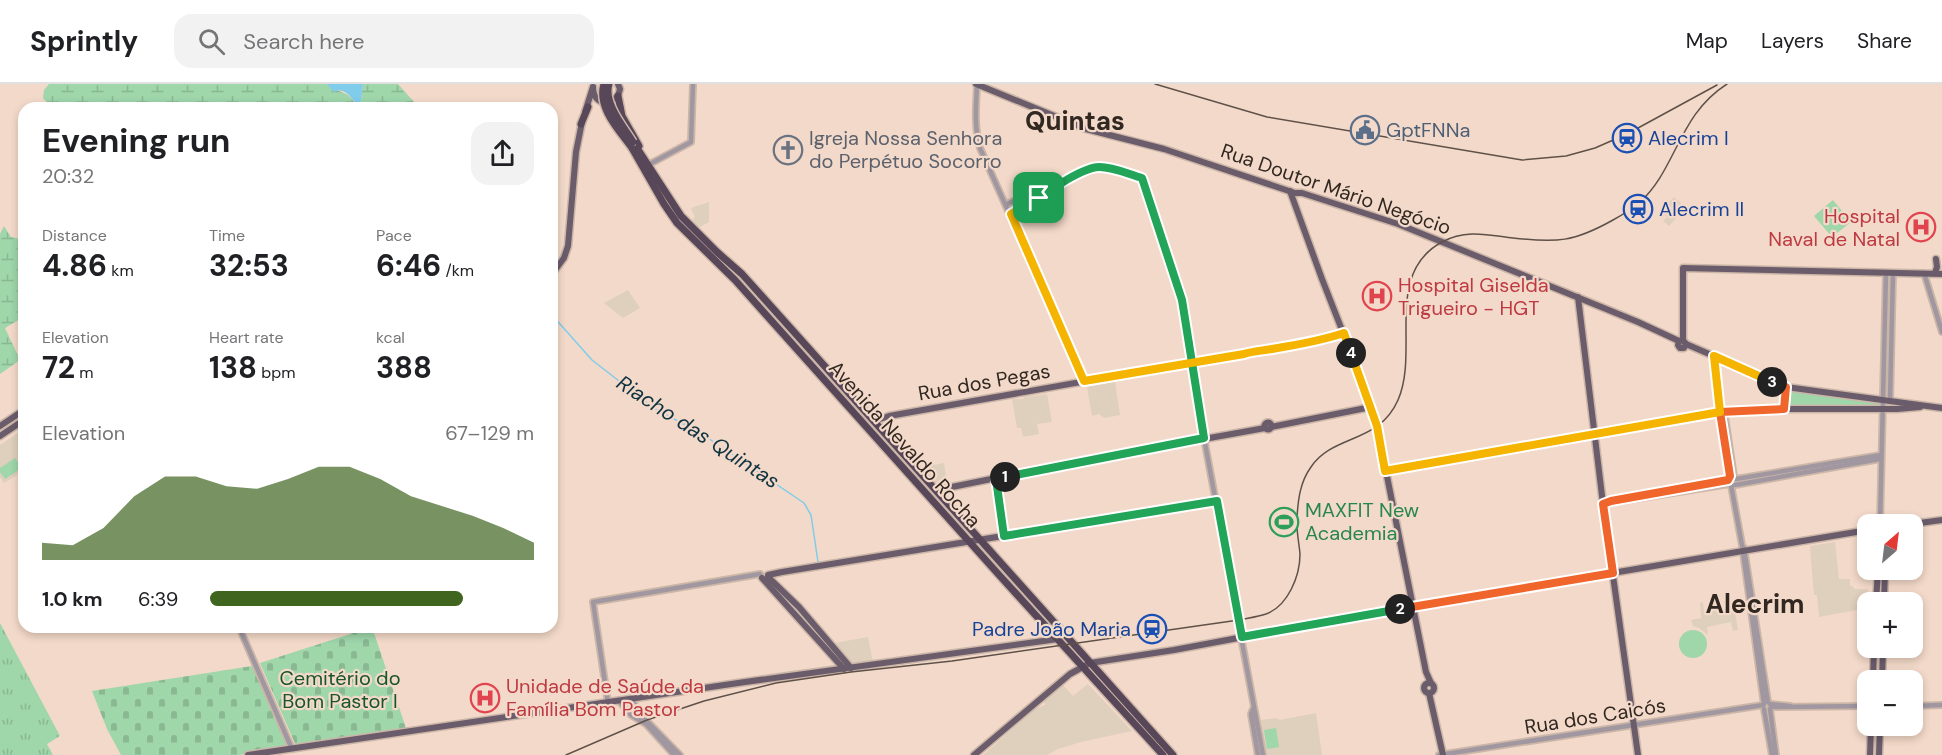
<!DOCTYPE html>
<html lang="en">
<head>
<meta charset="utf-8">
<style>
	:root { --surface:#fff; --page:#f2f2f2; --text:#202124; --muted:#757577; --line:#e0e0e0; --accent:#3f651f }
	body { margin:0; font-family:"DM Sans",sans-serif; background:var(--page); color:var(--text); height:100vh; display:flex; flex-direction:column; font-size:22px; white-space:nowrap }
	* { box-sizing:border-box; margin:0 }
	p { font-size:20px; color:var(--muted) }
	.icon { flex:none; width:33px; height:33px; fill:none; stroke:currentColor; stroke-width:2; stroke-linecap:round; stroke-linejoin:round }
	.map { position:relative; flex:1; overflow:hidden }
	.panel { position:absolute; left:18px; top:18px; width:540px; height:531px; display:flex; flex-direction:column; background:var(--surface); border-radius:18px; box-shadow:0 3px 9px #0003 }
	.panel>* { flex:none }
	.needle { width:39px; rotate:28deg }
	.controls { position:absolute; left:1857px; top:430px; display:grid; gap:12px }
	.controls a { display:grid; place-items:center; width:66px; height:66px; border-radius:12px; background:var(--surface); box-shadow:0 3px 9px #0003; font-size:30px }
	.pin { position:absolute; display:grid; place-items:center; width:51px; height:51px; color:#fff; margin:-26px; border-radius:12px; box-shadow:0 3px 9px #0006 }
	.km { position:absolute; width:30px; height:30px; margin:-15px; border-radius:50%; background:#222; color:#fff; font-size:16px; line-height:30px; text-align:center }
	.round { display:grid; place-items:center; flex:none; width:63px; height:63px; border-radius:18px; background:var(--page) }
	.summary { display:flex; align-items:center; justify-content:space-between; height:102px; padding:0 24px }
	h1 { font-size:33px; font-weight:700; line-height:45px }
	.figures { display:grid; grid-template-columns:repeat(3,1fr); gap:9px; height:102px; padding:6px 24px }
	.figures div { display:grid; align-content:center }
	.figures b { font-size:30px; font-weight:700 }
	.figures small { font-size:16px; font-weight:400 }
	.figures p { font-size:16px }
	.chart { height:168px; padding:12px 24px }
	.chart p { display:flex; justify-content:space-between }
	.chart svg { width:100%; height:108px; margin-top:6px; fill:var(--accent); opacity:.7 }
	ul { padding:0 24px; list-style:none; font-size:20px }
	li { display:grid; grid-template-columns:96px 72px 1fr; align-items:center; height:45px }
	li i { height:15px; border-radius:8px; background:var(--accent) }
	header { display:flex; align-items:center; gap:36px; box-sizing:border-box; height:84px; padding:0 30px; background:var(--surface); border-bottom:2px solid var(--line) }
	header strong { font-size:28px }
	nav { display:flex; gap:33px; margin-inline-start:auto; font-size:21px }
	.search { width:420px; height:54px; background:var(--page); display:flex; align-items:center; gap:15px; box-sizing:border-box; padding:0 21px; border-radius:18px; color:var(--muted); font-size:22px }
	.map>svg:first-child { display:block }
	.education { fill:#dfcfbd }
	.grass { fill:url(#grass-tufts) }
	.wetland { fill:url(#wetland-marsh) }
	.cemetery { fill:url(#cemetery-stones) }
	.park { fill:#9fd6aa }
	.water { fill:#80cceb }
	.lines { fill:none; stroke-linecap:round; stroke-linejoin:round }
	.stream { stroke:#80cceb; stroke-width:1.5 }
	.minor-casing { stroke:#ccb6a8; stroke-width:8 }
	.major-casing { stroke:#ccb6a8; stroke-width:9 }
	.highway-casing { stroke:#ccb6a8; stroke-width:10 }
	.minor { stroke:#a097a0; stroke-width:4.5 }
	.major { stroke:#6b5c6b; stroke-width:6 }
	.highway { stroke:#584758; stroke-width:7 }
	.tram { stroke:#5f5149; stroke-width:1.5 }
	.highway-bridge-casing { stroke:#ccb6a8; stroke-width:10; stroke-linecap:butt }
	.highway-bridge { stroke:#584758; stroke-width:7 }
	.split-1-casing { stroke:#fff; stroke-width:12 }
	.split-2-casing { stroke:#fff; stroke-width:12 }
	.split-3-casing { stroke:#fff; stroke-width:12 }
	.split-4-casing { stroke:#fff; stroke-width:12 }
	.split-5-casing { stroke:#fff; stroke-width:12 }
	.split-1 { stroke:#22a559; stroke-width:8 }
	.split-2 { stroke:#22a559; stroke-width:8 }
	.split-3 { stroke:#f0652b; stroke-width:8 }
	.split-4 { stroke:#f5b400; stroke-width:8 }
	.split-5 { stroke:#f5b400; stroke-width:8 }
	.labels { text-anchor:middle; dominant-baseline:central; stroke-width:4.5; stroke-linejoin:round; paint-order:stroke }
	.service-label { font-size:20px; fill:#4e5e75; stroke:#f3d9c9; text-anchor:start }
	.worship-label { font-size:20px; fill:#5b616d; stroke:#f3d9c9; text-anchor:start }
	.transit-label { font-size:20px; fill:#164399; stroke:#f3d9c9; text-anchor:start }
	.street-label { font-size:20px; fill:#322822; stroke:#f3d9c9 }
	.health-label { font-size:20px; fill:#be3a42; stroke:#f3d9c9; text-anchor:start }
	.leisure-label { font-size:20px; fill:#27864d; stroke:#f3d9c9; text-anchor:start }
	.park-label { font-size:20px; fill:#17552b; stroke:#f3d9c9 }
	.water-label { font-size:21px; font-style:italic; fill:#0f3341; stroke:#f3d9c9 }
	.district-label { font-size:26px; font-weight:bold; fill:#322822; stroke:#f3d9c9 }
</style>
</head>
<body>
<header>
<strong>Sprintly</strong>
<div class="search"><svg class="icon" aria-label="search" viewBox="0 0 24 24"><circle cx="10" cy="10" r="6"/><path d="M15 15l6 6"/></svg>Search here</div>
<nav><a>Map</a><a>Layers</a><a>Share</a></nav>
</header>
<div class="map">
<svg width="1942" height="671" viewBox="0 0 1942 671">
	<defs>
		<pattern id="grass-tufts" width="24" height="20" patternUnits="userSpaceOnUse" patternTransform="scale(1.5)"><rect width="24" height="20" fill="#9fd6aa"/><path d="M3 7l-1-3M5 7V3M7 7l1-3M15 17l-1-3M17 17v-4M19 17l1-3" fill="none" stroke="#89b892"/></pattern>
		<pattern id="wetland-marsh" width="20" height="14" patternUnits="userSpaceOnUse" patternTransform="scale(1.5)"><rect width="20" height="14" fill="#9fd6aa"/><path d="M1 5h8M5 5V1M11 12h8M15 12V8" fill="none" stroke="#89b892"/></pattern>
		<pattern id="cemetery-stones" width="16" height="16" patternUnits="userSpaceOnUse" patternTransform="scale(1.5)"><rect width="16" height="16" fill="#9fd6aa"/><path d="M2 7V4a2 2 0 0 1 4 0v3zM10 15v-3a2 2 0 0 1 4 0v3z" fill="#89b892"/></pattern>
	</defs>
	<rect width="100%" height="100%" fill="#f3d9c9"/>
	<g class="education">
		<polygon points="1674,113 1686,124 1669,142 1663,137 1667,133 1661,127"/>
		<polygon points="709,118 709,138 696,145 690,138 695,133 691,124"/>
		<polygon points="628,206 640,224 623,234 604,219"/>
		<polygon points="1115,298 1120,331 1104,334 1099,330 1092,332 1087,303"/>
		<polygon points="1047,310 1052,338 1037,340 1039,350 1023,353 1021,344 1017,344 1012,315 1023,315 1024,313"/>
		<polygon points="24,345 24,387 4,399 0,393 0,361"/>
		<polygon points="944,379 947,399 935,401 924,388 928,387 927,382"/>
		<polygon points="1835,458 1839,495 1850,495 1850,502 1853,502 1854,505 1868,505 1867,524 1819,533 1817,511 1814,511 1810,462"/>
		<polygon points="1703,518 1704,528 1734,522 1738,546 1733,547 1731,538 1707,543 1708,551 1699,544 1693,542 1691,536 1701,534 1700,519"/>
		<polygon points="868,553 873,578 851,582 834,562 835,559"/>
		<polygon points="1062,600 1073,612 1088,600 1132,647 1081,658 1058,665 1047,671 983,671 1036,624 1045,621 1044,616"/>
		<polygon points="1316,629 1322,671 1266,671 1261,636 1276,634 1280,636"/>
	</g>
	<polygon class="grass" points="0,539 60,652 47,660 53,671 0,671"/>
	<g class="wetland">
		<path d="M 49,0 L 327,0 C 341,12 346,3 358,24 L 52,24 L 43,14 L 44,6 Z"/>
		<polygon points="363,0 398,0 414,18 404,24 360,24"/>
		<polygon points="4,142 11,153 20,155 24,160 24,233 5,244 20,276 0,290 0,150"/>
	</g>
	<g class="cemetery">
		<polygon points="372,543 407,647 296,662 260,579"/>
		<polygon points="252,582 288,664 239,671 121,671 107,645 92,607"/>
	</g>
	<g class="park">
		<polygon points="1833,116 1851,138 1832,153 1814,132"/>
		<polygon points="1788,306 1879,319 1880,323 1786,323"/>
		<polygon points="15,374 22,384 5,395 0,388 0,384"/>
		<circle cx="1693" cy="560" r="14"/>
		<polygon points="1276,644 1279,663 1267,665 1264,646"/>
	</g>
	<path class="water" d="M 327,0 L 363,0 L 360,24 C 352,17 347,2 334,8 Z"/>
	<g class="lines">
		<polyline class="stream" points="552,231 592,276 655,325 699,348 804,419 811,431 818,478"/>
		<g class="minor-casing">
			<g id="minor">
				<path d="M 977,1 C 976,21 974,44 980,64 L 1084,297"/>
				<polyline points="648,81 691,58 693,0"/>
				<polyline points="1007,120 1032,109 1049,105"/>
				<polyline points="1011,131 1039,114 1049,105 1093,84 1110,84 1142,94 1178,205 1184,229 1204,354 1263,671"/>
				<polyline points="1924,189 1942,248"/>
				<polyline points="1714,272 1730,393"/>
				<polyline points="1890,316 1893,189"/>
				<polyline points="1724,326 1734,393"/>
				<polyline points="1736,395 1881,371"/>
				<polyline points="1731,401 1742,461 1764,620"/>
				<polyline points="1735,401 1880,375"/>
				<polyline points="1606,419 1728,396"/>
				<polyline points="1603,420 1729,400"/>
				<polyline points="1880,441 1886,189"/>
				<polyline points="1003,452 1217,417"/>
				<polyline points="1744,464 1768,618"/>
				<polyline points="239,543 292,665"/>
				<polyline points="631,615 643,633 680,671"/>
				<polyline points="619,617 631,631 646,640 674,671"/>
				<polyline points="608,619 593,518 760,490"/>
				<polyline points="1770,620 1790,622"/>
				<polyline points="1912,622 1942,621"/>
				<polyline points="1771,623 1868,622"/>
				<polyline points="1253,625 1251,630 1258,671"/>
				<polyline points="1764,625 1772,671"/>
				<polyline points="1770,625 1776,671"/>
				<polyline points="1439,671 1763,621"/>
			</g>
		</g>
		<g class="major-casing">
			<g id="major">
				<polyline points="976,0 1086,45 1164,65 1295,109 1302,109 1398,140 1638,238 1679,257 1683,256 1686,260 1786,303 1942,324"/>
				<path d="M 593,3 C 593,13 598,19 609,19 L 618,12 L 620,5 L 618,0"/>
				<polyline points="585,28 593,3"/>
				<polyline points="1290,107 1322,195 1358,287 1377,342 1426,588 1431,599"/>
				<polyline points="1935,189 1937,183 1936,175"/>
				<polyline points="552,190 564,174 568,162 576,68 582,38"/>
				<polyline points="1578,213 1603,420 1638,671"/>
				<polyline points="1683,256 1683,184 1942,190"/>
				<polyline points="1679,257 1678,261 1680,264 1684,264 1686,260"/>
				<polyline points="1254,267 1325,256 1344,249"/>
				<polyline points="1784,325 1786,303"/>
				<polyline points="874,337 889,332 1250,268"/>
				<circle cx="1268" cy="342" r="3.5"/>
				<polyline points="0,342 24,326"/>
				<polyline points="1271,343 1371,323"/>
				<polyline points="0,352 24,336"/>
				<polyline points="1385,387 1720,328 1784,325 1897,325 1920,323"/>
				<polyline points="937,406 1071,379 1265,344"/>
				<polyline points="1905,441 1942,436"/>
				<polyline points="768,491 782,488 1003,452 996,395"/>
				<polyline points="768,493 799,523 851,584"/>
				<polyline points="762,494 844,585"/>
				<polyline points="1876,519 1878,486"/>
				<polyline points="1884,519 1885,486"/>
				<polyline points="1873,597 1874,564"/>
				<polyline points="1882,597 1883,564"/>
				<circle cx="1429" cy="604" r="5"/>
				<polyline points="1429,609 1443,671"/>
				<polyline points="248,671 745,598 1058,555"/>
				<polyline points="974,671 1070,590 1090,579 1174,566 1345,534 1868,446"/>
				<polyline points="1870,671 1871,642"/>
				<polyline points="1879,671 1880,642"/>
			</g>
		</g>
		<g class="highway-casing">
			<g id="highway">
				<polyline points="618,12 622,32 639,62"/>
				<polyline points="581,40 588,23"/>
				<polyline points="633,58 681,132 717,168 742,190 1173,671"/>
				<polyline points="632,64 664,120 677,139 735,196 1000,492 1163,671"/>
			</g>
		</g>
		<use href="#minor" class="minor"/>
		<use href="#major" class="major"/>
		<use href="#highway" class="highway"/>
		<g class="tram">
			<polyline points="1155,0 1267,33 1522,76 1566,72 1595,64 1627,50 1717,1"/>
			<path d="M 566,671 L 647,636 L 704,617 L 776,599 L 851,588 L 952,577 L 1239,536 C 1248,534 1257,533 1266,530 C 1288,522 1300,492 1300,470 C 1299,458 1296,446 1297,434 C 1298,416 1300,398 1311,383 C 1333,350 1379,360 1398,316 C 1420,266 1383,190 1442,158 C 1466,145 1488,151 1513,154 C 1557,159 1574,158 1613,136 C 1622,131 1631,126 1639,119 C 1677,85 1678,31 1727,0"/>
		</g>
		<g class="highway-bridge-casing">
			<g id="highway-bridge">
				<path d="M 604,0 C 597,24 619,46 632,64"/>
				<path d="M 609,0 C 603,19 624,43 633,58"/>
			</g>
		</g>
		<use href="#highway-bridge" class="highway-bridge"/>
	</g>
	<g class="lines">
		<g class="split-1-casing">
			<path id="split-1" d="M 1005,393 L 1204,354 L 1182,216 L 1142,94 C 1128,90 1114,83 1099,83 C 1084,83 1051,105 1039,114"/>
		</g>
		<g class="split-2-casing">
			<polyline id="split-2" points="1005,393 996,395 1004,452 1217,417 1242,553 1400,525"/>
		</g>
		<g class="split-3-casing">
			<polyline id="split-3" points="1400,525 1613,489 1603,420 1611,417 1728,396 1730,392 1720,328 1784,325 1786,303 1772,298"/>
		</g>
		<g class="split-4-casing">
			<polyline id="split-4" points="1351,269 1377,342 1385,387 1720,328 1714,272 1772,298"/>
		</g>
		<g class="split-5-casing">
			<path id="split-5" d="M 1039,114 L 1011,130 L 1084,297 L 1244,270 C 1253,267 1261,267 1272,265 C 1296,261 1320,257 1344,249 L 1351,269"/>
		</g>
		<use href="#split-1" class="split-1"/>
		<use href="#split-2" class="split-2"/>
		<use href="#split-3" class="split-3"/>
		<use href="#split-4" class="split-4"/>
		<use href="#split-5" class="split-5"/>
	</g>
	<defs>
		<g id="civic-ring" transform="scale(1.5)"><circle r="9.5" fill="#f3d9c9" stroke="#5c6f8a" stroke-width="1.5"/><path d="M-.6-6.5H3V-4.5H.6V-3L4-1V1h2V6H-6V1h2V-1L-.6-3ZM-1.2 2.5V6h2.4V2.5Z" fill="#5c6f8a"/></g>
		<g id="station-ring" transform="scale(1.5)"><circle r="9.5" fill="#f3d9c9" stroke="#1a4fb4" stroke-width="1.5"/><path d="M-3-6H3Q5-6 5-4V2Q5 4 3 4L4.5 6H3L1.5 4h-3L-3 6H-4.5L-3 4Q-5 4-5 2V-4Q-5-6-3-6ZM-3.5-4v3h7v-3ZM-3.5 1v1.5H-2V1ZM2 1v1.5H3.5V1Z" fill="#1a4fb4"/></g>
		<g id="church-ring" transform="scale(1.5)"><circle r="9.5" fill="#f3d9c9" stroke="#6b7280" stroke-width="1.5"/><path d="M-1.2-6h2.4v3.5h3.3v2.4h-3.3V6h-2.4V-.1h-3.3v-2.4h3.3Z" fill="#6b7280"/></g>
		<g id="hospital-ring" transform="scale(1.5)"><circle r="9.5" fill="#f3d9c9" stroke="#e0444e" stroke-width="1.5"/><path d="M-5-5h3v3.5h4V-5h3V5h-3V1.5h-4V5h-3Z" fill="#e0444e"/></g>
		<g id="stadium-ring" transform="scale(1.5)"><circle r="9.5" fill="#f3d9c9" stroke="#2e9e5b" stroke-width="1.5"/><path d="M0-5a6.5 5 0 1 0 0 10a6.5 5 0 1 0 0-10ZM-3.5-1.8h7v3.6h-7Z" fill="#2e9e5b"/></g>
	</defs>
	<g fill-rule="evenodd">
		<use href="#civic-ring" x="1365" y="46"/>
		<use href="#station-ring" x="1627" y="54"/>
		<use href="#church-ring" x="788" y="66"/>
		<use href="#station-ring" x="1638" y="125"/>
		<use href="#hospital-ring" x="1921" y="143"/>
		<use href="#hospital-ring" x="1377" y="212"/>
		<use href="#stadium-ring" x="1284" y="438"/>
		<use href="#station-ring" x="1152" y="545"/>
		<use href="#hospital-ring" x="485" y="614"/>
	</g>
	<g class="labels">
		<g class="service-label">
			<text x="1386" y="46">GptFNNa</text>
		</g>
		<g class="worship-label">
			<text x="809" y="54">Igreja Nossa Senhora<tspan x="809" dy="23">do Perpétuo Socorro</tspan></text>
		</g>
		<g class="transit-label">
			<text x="1648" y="54">Alecrim I</text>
			<text x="1659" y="125">Alecrim II</text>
			<text x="1131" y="545" text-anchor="end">Padre João Maria</text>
		</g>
		<g class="street-label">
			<text transform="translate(1336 105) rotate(19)">Rua Doutor Mário Negócio</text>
			<text transform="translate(984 298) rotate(-10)">Rua dos Pegas</text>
			<text transform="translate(905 360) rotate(48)">Avenida Nevaldo Rocha</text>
			<text transform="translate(1595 632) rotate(-9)">Rua dos Caicós</text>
		</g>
		<g class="health-label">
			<text x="1900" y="132" text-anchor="end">Hospital<tspan x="1900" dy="23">Naval de Natal</tspan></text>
			<text x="1398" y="201">Hospital Giselda<tspan x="1398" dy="23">Trigueiro - HGT</tspan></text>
			<text x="506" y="602">Unidade de Saúde da<tspan x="506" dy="23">Família Bom Pastor</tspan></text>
		</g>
		<g class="leisure-label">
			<text x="1305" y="426">MAXFIT New<tspan x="1305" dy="23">Academia</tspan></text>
		</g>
		<g class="park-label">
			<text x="340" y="594">Cemitério do<tspan x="340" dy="23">Bom Pastor I</tspan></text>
		</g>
		<g class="water-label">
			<text transform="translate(698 348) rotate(33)">Riacho das Quintas</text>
		</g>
		<g class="district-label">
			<text x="1075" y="37">Quintas</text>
			<text x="1755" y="520">Alecrim</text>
		</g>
	</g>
</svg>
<div class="controls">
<a><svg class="needle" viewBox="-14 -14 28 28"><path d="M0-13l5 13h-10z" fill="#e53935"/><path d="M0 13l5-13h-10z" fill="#757577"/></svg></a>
<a>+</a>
<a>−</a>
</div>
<div class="pin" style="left:1039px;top:114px;background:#1e9e55"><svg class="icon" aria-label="arrive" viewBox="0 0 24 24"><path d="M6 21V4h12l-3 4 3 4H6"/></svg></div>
<b class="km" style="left:1005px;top:393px">1</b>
<b class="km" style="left:1400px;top:525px">2</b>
<b class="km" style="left:1772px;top:298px">3</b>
<b class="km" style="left:1351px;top:269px">4</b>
<section class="panel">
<div class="summary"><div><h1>Evening run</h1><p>20:32</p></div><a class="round"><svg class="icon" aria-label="share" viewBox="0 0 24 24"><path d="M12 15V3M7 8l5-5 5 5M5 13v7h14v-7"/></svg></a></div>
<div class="figures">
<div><p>Distance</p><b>4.86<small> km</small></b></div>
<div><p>Time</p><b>32:53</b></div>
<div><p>Pace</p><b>6:46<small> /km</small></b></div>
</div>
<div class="figures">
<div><p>Elevation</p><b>72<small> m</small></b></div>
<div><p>Heart rate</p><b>138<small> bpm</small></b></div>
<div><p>kcal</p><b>388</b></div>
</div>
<div class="chart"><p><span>Elevation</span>67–129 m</p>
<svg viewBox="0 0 160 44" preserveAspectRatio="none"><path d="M0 44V37L10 38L20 31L30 18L40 10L50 10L60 14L70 15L80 11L90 6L100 6L110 11L120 18L130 22L140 26L150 31L160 37V44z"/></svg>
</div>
<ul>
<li><b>1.0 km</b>6:39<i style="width:78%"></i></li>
</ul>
</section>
</div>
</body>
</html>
